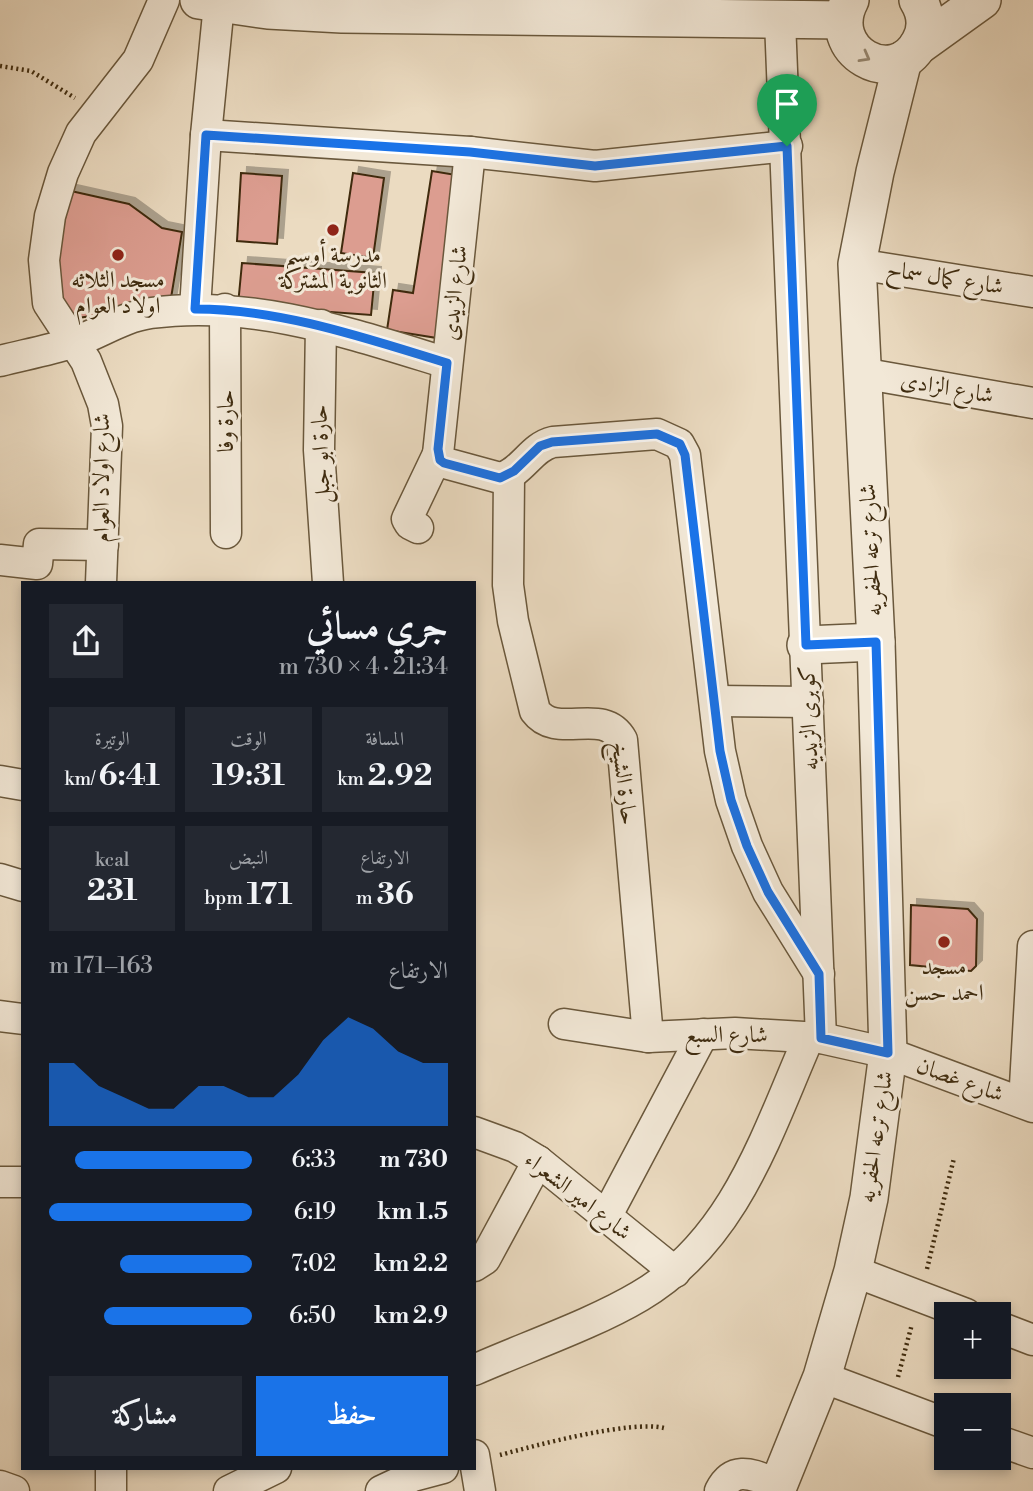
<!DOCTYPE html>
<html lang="ar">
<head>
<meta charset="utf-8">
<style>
	:root { --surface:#171b24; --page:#242831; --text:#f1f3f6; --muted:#9ea1a6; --accent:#1a73e8 }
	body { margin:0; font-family:"Libre Bodoni",Amiri,serif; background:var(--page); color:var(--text); direction:rtl; height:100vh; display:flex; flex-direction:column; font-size:26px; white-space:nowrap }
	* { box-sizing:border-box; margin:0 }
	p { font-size:23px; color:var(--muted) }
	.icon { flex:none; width:38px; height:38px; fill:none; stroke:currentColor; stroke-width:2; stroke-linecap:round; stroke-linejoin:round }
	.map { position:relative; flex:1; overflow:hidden; direction:ltr }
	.sheet { position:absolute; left:21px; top:581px; width:455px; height:889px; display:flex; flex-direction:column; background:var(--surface); border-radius:0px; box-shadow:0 4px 10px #0003; direction:rtl }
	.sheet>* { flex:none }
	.controls { position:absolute; left:934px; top:1302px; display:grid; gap:14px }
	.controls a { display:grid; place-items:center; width:77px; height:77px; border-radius:0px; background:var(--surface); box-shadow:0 4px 10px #0003; font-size:35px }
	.pin { position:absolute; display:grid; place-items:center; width:60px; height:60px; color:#fff; margin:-72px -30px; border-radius:50% 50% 50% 0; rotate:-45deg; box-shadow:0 0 7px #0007 }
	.pin .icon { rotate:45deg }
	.round { display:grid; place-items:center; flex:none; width:74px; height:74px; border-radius:0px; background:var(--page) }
	.headline { display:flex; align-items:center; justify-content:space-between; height:119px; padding:0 28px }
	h1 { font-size:38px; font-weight:800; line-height:52px }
	.figures { display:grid; grid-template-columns:repeat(3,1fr); gap:10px; height:119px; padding:7px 28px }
	.figures div { display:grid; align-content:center; border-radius:0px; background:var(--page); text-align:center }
	.figures b { font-size:30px; font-weight:800 }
	.figures small { font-size:19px; font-weight:400 }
	.figures p { font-size:19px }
	.chart { height:196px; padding:14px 28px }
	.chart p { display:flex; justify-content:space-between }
	.chart svg { width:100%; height:126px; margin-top:7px; fill:var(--accent); opacity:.7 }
	.action { display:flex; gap:14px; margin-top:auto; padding:14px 28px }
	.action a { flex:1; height:80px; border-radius:0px; background:var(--accent); color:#fff; font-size:28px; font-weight:800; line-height:80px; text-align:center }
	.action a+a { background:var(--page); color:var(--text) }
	ul { padding:0 28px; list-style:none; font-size:23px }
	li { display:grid; grid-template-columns:112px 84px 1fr; align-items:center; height:52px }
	li i { height:18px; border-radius:9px; background:var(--accent) }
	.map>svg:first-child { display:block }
	.building { fill:#dc9d90; stroke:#3f2c10; stroke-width:2; filter:url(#shadow) }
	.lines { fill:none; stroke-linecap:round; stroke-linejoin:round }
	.minor-casing { stroke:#6a583c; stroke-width:33 }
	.tertiary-casing { stroke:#6a583c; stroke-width:40 }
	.path { stroke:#3f2c10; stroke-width:4.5; stroke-dasharray:2 3.5; stroke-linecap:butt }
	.minor { stroke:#f2e8d7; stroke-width:30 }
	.tertiary { stroke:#f2e8d7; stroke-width:37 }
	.oneway { stroke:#988a74 }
	.route-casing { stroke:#fff; stroke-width:14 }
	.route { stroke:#1a73e8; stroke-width:9 }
	.poi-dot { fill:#8f2418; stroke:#f2e8d7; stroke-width:2.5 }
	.labels { text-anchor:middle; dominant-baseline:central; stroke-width:6; stroke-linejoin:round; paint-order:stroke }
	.poi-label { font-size:23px; fill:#3f2c10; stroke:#f2e8d7 }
	.street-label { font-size:23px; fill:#3f2c10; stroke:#f2e8d7 }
</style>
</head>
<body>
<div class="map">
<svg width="1033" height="1491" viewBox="0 0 1033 1491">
	<defs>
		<filter id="shadow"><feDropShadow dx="6" dy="-6" stdDeviation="0" flood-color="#0004"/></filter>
	</defs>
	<rect width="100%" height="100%" fill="#ebdbc1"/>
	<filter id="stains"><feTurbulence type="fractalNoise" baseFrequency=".00286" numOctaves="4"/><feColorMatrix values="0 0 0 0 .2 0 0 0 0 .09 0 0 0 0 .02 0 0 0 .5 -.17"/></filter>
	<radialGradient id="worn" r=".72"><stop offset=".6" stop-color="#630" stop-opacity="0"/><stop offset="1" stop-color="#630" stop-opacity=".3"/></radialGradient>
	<g class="building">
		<polygon points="432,171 462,176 437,338 387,330 393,290 413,293"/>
		<polygon points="241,173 282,176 277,244 237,241"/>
		<polygon points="353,173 384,178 373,258 341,253"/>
		<polygon points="71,191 129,204 162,228 182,232 170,304 78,318 70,324 52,278"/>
		<polygon points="242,263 375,273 371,315 238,305"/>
		<polygon points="911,905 968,909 977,919 976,966 971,971 910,965"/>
	</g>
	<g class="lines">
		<g class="minor-casing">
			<g id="minor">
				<polyline points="780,21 821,1038"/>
				<polyline points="206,135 470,152 595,166 787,146"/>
				<path d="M 470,152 L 438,454 L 445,463 L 500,478 C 522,473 531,447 553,442 L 657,434 L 679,444 L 685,455 L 720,751 L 731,800 L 747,846 L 768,892 L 819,974"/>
				<polyline points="857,264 1033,292"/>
				<polyline points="195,309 206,135 219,4"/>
				<polyline points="225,309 226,533"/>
				<polyline points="321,325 319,450 328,583"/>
				<path d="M 0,361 C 24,355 49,350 72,343 C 99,334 122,317 151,313 C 253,299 352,334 447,363"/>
				<polyline points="861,373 1033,403"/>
				<path d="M 509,476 L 508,585 L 513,621 L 535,711 C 557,741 603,705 622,740 L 648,1037"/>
				<polyline points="418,528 410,524 407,519 438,454"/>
				<polyline points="0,560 37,564 39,544 103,545"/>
				<polyline points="101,583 107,426 103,404 86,361 48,303 44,260 50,216 63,173 81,133 138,60 164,0"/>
				<polyline points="715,701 808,702"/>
				<polyline points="0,781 23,785"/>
				<polyline points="0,879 23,886"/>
				<polyline points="0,1016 23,1019"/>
				<polyline points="564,1024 648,1037 735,1033 821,1038 888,1053 1033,1107"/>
				<polyline points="1024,1103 1033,946"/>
				<polyline points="474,1132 515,1147 538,1161 675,1272"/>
				<polyline points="0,1182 23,1182"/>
				<polyline points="606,1217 703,1034"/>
				<polyline points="474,1266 485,1259 538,1161"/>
				<polyline points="853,1271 966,1314"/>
				<polyline points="999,1327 1033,1340"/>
				<path d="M 474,1370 C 526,1347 593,1324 640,1296 C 735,1240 767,1133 809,1037"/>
				<polyline points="822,1377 947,1424"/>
				<polyline points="999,1441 1033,1453"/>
				<polyline points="474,1455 480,1491"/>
				<polyline points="111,1468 111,1491"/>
				<polyline points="0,1486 14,1491"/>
				<polyline points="229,1491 276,1468"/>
				<polyline points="381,1491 413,1476 443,1468"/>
				<path d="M 720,1491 C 734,1463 755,1476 778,1484"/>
			</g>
		</g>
		<g class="tertiary-casing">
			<g id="tertiary">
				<polyline points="199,0 268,10 342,14 843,20"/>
				<path d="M 850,0 C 823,51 894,91 920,42 C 928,28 926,13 918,0"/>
				<polyline points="918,46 982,0"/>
				<polyline points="806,645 876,642"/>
				<polyline points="776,1491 822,1377 853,1271 869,1198 888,1053 876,642 857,264 875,172 903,60"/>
			</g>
		</g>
		<g class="path">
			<polyline points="0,66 31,71 75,98"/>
			<polyline points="927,1269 954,1158"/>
			<polyline points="898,1377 912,1324"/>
			<path d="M 500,1455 C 537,1445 630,1420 664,1428"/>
		</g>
		<use href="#minor" class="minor"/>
		<use href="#tertiary" class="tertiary"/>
	</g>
	<defs><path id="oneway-chevron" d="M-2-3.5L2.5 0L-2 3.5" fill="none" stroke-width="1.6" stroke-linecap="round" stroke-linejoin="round" transform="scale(1.75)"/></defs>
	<use class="oneway" href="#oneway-chevron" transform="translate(865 57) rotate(29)"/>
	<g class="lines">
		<g class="route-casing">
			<path id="route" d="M 206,135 L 470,152 L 595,166 L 787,146 L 806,645 L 876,642 L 888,1053 L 821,1038 L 819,974 L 768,892 L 747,846 L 731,800 L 720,751 L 685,455 L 680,444 L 657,434 L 552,442 L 540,446 L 514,471 L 500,478 L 444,463 L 440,460 L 438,449 L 447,363 C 365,338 282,309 195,309 Z"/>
		</g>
		<use href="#route" class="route"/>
	</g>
	<g class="poi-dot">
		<circle cx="333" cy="230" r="7"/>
		<circle cx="118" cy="255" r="7"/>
		<circle cx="944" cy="942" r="7"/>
	</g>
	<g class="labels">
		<g class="poi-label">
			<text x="333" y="255">مدرسة أوسيم<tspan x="333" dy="26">الثانوية المشتركة</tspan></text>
			<text x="118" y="280">مسجد الثلاثه<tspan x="118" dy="26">اولاد العوام</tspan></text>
			<text x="944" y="967">مسجد<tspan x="944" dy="26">احمد حسن</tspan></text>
		</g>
		<g class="street-label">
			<text transform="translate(945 278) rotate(9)">شارع كمال سماح</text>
			<text transform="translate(455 293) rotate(-84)">شارع الزيدى</text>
			<text transform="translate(947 388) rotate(10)">شارع الزادى</text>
			<text transform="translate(226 421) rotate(-90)">حارة وفا</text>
			<text transform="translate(321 454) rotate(-92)">حارة ابو جبل</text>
			<text transform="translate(102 478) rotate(-90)">شارع اولاد العوام</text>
			<text transform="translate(871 550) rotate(-93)">شارع ترعه الحفريه</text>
			<text transform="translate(809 718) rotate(-92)">كوبرى الزيديه</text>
			<text transform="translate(624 783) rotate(83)">حارة الشيخ</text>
			<text x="726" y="1035">شارع السبع</text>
			<text transform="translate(960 1080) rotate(20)">شارع غصان</text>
			<text transform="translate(876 1137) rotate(-82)">شارع ترعه الحفريه</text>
			<text transform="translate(578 1196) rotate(38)">شارع امير الشعراء</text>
		</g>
	</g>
	<rect width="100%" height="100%" filter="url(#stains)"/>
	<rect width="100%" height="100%" fill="url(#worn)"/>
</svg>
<div class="controls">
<a>+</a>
<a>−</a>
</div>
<div class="pin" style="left:787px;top:146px;background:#1e9e55"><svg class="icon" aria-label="arrive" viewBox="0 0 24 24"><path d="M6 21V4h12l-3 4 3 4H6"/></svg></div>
<section class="sheet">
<div class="headline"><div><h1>جري مسائي</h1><p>21:34 · 4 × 730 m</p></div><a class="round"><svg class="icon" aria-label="share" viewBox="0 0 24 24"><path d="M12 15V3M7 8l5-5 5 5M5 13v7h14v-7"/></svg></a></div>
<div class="figures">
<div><p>المسافة</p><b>2.92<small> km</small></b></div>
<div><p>الوقت</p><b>19:31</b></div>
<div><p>الوتيرة</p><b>6:41<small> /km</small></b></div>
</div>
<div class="figures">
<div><p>الارتفاع</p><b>36<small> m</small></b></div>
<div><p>النبض</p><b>171<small> bpm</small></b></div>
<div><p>kcal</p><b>231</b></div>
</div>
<div class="chart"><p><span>الارتفاع</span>163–171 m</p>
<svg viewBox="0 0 160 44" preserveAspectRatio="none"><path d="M0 44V22L10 22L20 30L30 34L40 38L50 38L60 30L70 30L80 34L90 34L100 26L110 14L120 6L130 10L140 18L150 22L160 22V44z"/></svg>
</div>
<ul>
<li><b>730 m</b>6:33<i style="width:87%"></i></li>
<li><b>1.5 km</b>6:19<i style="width:100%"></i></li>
<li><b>2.2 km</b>7:02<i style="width:65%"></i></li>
<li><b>2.9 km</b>6:50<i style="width:73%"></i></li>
</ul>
<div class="action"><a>حفظ</a><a>مشاركة</a></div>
</section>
</div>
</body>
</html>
